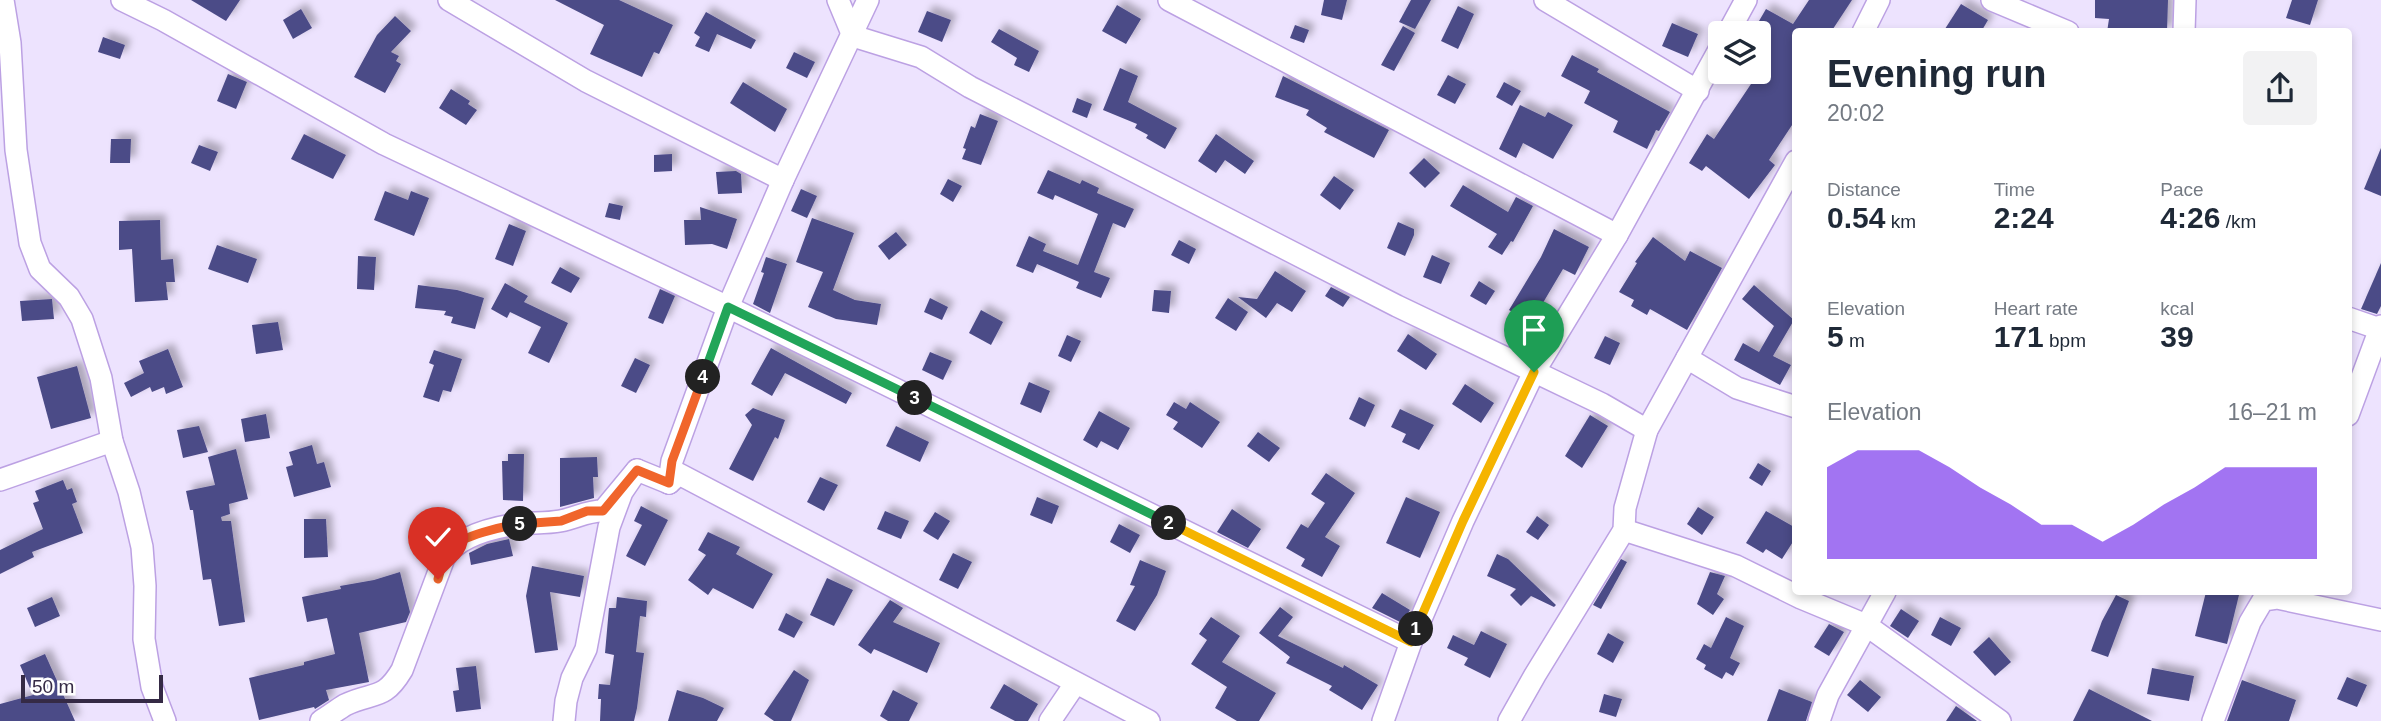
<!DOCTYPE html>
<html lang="en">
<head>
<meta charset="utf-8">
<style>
	:root { --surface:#fff; --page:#f2f2f3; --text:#1f2937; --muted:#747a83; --accent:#7c3aed }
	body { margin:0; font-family:Helvetica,sans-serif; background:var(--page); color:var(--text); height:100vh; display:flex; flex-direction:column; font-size:26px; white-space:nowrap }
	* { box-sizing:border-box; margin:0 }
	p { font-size:23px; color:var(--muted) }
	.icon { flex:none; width:38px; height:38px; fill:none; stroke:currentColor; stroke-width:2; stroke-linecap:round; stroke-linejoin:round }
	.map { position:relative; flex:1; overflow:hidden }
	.panel { position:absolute; left:1792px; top:28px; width:560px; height:567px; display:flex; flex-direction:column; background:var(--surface); border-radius:7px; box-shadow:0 4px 10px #0003 }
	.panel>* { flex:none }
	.fabs { position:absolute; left:1708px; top:21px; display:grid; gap:14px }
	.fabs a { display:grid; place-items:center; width:63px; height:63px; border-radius:7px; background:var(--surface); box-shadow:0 4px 10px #0003; font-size:35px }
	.scale { position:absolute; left:21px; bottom:18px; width:142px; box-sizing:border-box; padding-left:7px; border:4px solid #352a45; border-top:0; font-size:19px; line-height:24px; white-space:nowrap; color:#352a45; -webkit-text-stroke:5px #fff; paint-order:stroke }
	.pin { position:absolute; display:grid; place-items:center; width:60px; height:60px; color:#fff; margin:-72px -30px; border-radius:50% 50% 50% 0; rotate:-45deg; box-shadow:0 0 7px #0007 }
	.pin .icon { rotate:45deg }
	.km { position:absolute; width:35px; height:35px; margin:-18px; border-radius:50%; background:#222; color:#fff; font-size:19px; line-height:35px; text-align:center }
	.round { display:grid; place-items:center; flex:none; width:74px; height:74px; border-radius:7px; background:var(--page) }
	.summary { display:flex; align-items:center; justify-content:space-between; height:119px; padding:0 35px }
	h1 { font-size:38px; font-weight:700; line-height:52px }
	.stats { display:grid; grid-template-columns:repeat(3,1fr); gap:10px; height:119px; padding:7px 35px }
	.stats div { display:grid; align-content:center }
	.stats b { font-size:30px; font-weight:700 }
	.stats small { font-size:19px; font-weight:400 }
	.stats p { font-size:19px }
	.chart { height:196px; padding:14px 35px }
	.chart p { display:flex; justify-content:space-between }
	.chart svg { width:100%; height:126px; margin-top:7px; fill:var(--accent); opacity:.7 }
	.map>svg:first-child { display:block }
	.building { fill:#4c4b87; filter:url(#shadow) }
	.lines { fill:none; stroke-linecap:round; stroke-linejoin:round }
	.street-casing { stroke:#bca1e3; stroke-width:24 }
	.street { stroke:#fff; stroke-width:21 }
	.split-1-casing { stroke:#fff; stroke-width:14 }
	.split-2-casing { stroke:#fff; stroke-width:14 }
	.split-3-casing { stroke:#fff; stroke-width:14 }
	.split-4-casing { stroke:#fff; stroke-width:14 }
	.split-5-casing { stroke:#fff; stroke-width:14 }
	.split-6-casing { stroke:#fff; stroke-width:14 }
	.split-1 { stroke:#f5b400; stroke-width:9 }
	.split-2 { stroke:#f5b400; stroke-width:9 }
	.split-3 { stroke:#22a559; stroke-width:9 }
	.split-4 { stroke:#22a559; stroke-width:9 }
	.split-5 { stroke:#f0652b; stroke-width:9 }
	.split-6 { stroke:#f0652b; stroke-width:9 }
</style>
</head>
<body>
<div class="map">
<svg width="2381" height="721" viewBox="0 0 2381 721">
	<defs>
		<filter id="shadow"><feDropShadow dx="6" dy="-6" stdDeviation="3.5" flood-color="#0004"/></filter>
	</defs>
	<rect width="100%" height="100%" fill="#ede3fe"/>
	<g class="building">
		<polygon points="191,0 240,0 226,21"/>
		<polygon points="555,0 619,0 673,25 659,54 654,52 642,77 590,54 604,25"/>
		<polygon points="1324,0 1347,0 1342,20 1321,15"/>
		<polygon points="1411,0 1431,0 1415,29 1399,22"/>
		<polygon points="1809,0 1852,0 1831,32 1796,32 1796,119 1769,160 1775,165 1749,199 1706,166 1702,171 1689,163 1707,134 1714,139 1751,84 1725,72 1759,72 1759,33 1752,33 1766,9 1793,24"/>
		<polygon points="2095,0 2168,0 2167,32 2107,32 2109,19 2095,18"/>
		<polygon points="2292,0 2318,0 2310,25 2286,18"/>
		<polygon points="1961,4 1988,20 1981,32 1943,32"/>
		<polygon points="1117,5 1141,19 1126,44 1102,31"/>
		<polygon points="1458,6 1474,14 1458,49 1441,41"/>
		<polygon points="301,9 312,28 293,39 283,20"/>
		<polygon points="927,11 951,20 942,42 918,32"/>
		<polygon points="706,12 756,40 751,49 717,34 709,52 695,46 700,37 694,33"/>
		<polygon points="395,16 411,31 391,52 399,56 396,61 401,64 385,93 354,77 377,35"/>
		<polygon points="1672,23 1698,34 1688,57 1662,46"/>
		<polygon points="1295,25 1309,30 1304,43 1290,38"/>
		<polygon points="1403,26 1415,33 1394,71 1381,65"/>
		<polygon points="999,29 1039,51 1029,72 1014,65 1017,58 991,42"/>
		<polygon points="103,37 125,45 120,59 98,52"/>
		<polygon points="794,52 815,62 807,78 786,68"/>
		<polygon points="1572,55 1599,69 1597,72 1670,112 1659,131 1656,130 1647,149 1613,132 1618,121 1584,103 1590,91 1561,76"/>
		<polygon points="1120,68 1138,76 1128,102 1177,128 1165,149 1146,138 1148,135 1135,128 1137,124 1103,110"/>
		<polygon points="228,74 247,82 236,109 217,101"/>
		<polygon points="1448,75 1466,84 1455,104 1437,95"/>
		<polygon points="1283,76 1389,130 1374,158 1324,132 1327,128 1306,115 1309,110 1275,97"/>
		<polygon points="743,82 787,109 775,132 730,103"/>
		<polygon points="1504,82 1521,91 1512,106 1496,97"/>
		<polygon points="451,89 470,101 468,104 477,110 466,125 439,108"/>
		<polygon points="1077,98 1092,104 1087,118 1072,112"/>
		<polygon points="1520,105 1545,117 1548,112 1573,125 1553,159 1523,143 1516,158 1499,149"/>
		<polygon points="980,114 998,121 981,165 962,159 966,149 963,148 971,126 975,128"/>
		<polygon points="304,134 346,155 333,179 291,159"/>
		<polygon points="1216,134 1254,161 1245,174 1225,160 1216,173 1198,161"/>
		<polygon points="111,139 131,139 130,163 110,163"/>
		<polygon points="199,145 218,152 210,171 191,163"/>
		<polygon points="2381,148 2381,196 2364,189"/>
		<polygon points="672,154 672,171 654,172 654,155"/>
		<polygon points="1424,158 1440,173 1425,188 1409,173"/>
		<polygon points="1048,170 1080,184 1082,180 1099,188 1097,193 1134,209 1125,228 1113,223 1094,272 1110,278 1101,298 1076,288 1079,282 1037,264 1033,273 1016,266 1029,236 1046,244 1043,251 1078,265 1098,214 1055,195 1053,200 1037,193"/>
		<polygon points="736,171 741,174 742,193 718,194 716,172"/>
		<polygon points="1334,176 1354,190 1340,210 1320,195"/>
		<polygon points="948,179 962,186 953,202 940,194"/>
		<polygon points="1463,185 1508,212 1516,197 1533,206 1513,242 1511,241 1502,255 1488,247 1497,234 1450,206"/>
		<polygon points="801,189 817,196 807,218 791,211"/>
		<polygon points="385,191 408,200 411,191 429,198 414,236 374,220"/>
		<polygon points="609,203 623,206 620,220 605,217"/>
		<polygon points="700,207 737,219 727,249 712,244 685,245 684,220 701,220"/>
		<polygon points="812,218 854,233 833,290 855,300 881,304 877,325 836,319 808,307 823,272 796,262"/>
		<polygon points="160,220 161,260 173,259 175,282 166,282 168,300 135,302 132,249 119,250 119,221"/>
		<polygon points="1398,222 1414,229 1414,235 1405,256 1387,248"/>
		<polygon points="509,224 526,231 513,266 495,259"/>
		<polygon points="1554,229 1589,247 1575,275 1563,269 1531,323 1509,310 1541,257"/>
		<polygon points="896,232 907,245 889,260 878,246"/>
		<polygon points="1653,237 1685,261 1690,251 1722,268 1687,330 1650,309 1647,315 1631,306 1634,300 1619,292 1637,263 1635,262"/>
		<polygon points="1179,240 1196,249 1189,264 1171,255"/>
		<polygon points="217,245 257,259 248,283 208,269"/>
		<polygon points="1432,255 1450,263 1441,284 1423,277"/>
		<polygon points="358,256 376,257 374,290 357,289"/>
		<polygon points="766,257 787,264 770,313 753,304 764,273 761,272"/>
		<polygon points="2381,263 2381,306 2377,314 2361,309"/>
		<polygon points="560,267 580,278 571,293 551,283"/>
		<polygon points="1275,271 1306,291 1292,312 1277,303 1266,318 1238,297 1257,299"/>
		<polygon points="1479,281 1495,291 1486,305 1470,296"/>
		<polygon points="505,283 528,296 524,302 568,323 549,363 528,353 541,327 510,312 507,318 491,309"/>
		<polygon points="418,285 457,290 484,298 475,329 451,323 453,317 444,315 446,311 415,308"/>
		<polygon points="1754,285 1794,320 1773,356 1791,365 1780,385 1734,360 1743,343 1759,352 1774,326 1742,299"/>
		<polygon points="1331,287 1350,297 1343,307 1325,296"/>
		<polygon points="660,289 675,296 663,324 648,318"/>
		<polygon points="1154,290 1171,291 1169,313 1152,311"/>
		<polygon points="930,298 948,307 942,320 924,312"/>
		<polygon points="1228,298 1248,312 1236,331 1215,318"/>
		<polygon points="52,299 54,319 22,321 20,301"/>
		<polygon points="981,310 1003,322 991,345 969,333"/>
		<polygon points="278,322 283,350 256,354 252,325"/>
		<polygon points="1408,334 1437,354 1426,370 1397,351"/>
		<polygon points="1067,335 1081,341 1071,362 1058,356"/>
		<polygon points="1605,336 1620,343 1610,365 1594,358"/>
		<polygon points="771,348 852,393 846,404 785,373 772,396 751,384"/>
		<polygon points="168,349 183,387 166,394 164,387 152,392 150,387 131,397 124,383 144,373 139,361"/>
		<polygon points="434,350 462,359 451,392 443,390 439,402 423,397 434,365 429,363"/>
		<polygon points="930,352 952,361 943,380 922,370"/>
		<polygon points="635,358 650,365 636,393 621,386"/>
		<polygon points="77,366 91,418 51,429 37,377"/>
		<polygon points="1029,382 1050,391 1041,413 1020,404"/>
		<polygon points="1465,384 1494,403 1481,423 1452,404"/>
		<polygon points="1359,397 1375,405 1365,427 1349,419"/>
		<polygon points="1174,402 1186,409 1190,402 1220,422 1202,448 1173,429 1178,422 1166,415"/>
		<polygon points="753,408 785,420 778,439 775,437 753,481 729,469 752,425 745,415"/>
		<polygon points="1400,409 1434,425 1419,450 1402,442 1406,434 1391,427"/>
		<polygon points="1099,411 1130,428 1118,450 1101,441 1097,448 1083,440"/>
		<polygon points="266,414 270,438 245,442 241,419"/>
		<polygon points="1590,415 1608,426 1582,468 1565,456"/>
		<polygon points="199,426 208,452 183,458 177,430"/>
		<polygon points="896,426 929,442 920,462 886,446"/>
		<polygon points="1258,432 1280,448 1269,462 1247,446"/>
		<polygon points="312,445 317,464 324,462 331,487 294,497 286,467 293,465 289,452"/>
		<polygon points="236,449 248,499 229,504 230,514 221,517 222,521 231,521 245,622 219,626 211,579 203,580 193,510 190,510 186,491 215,485 208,457"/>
		<polygon points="508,454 524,454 523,501 503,500 502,461 508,461"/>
		<polygon points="597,457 598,477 593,477 594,498 560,507 560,458"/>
		<polygon points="1758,463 1771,471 1762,486 1749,478"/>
		<polygon points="1326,473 1355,493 1325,537 1340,546 1322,577 1301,566 1305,559 1286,548 1301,524 1308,528 1325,503 1311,494"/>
		<polygon points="820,477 838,485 824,511 807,502"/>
		<polygon points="63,480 67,490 72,488 77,502 72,504 83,533 32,552 34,557 0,574 0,550 43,529 33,503 39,501 35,491"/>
		<polygon points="1037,497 1059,506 1052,524 1030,515"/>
		<polygon points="1406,497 1440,512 1420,558 1386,543"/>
		<polygon points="641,506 668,520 645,566 626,556 642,525 634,521"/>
		<polygon points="1698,507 1714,517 1702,535 1687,524"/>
		<polygon points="1232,509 1261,529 1248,548 1217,532"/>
		<polygon points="885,511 909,521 901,539 877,529"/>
		<polygon points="1766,511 1796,528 1796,537 1782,559 1766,549 1763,553 1746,543"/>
		<polygon points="935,512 950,521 938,540 923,531"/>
		<polygon points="1537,516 1549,525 1538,540 1526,532"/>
		<polygon points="304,519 326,519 328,557 304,558"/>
		<polygon points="1119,524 1140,535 1130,553 1110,542"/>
		<polygon points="708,532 740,547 736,554 773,574 753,609 713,588 708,595 688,580 706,555 698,550"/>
		<polygon points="509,539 513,556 471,565 469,553 487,544"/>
		<polygon points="953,553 972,562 958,589 939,580"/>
		<polygon points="1497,554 1508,559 1556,605 1554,607 1531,596 1521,606 1510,595 1516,589 1487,576"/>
		<polygon points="1621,559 1627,562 1601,609 1593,605"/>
		<polygon points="1140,560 1166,571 1157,595 1135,631 1116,621 1135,586 1130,585"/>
		<polygon points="532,566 584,576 580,597 550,592 558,650 535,653 526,596"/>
		<polygon points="400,572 410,612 406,622 359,633 369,682 326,690 329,700 315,709 314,707 259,720 249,678 304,665 304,662 335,654 327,618 307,622 302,597 341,589 340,586 374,580"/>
		<polygon points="1710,572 1725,576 1717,594 1724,599 1713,615 1697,604"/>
		<polygon points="827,578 853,590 834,626 810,615"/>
		<polygon points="2206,592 2225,592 2239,595 2227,644 2195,636"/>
		<polygon points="1382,593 1410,610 1402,623 1372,608"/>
		<polygon points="2116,595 2129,601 2108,657 2091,651 2102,621"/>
		<polygon points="52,597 60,616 35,627 27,608"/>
		<polygon points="617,597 647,601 646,617 640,616 636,652 644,653 637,708 634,721 600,721 601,699 598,699 599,684 610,685 614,655 605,653 609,608 616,608"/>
		<polygon points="890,600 903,608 893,622 940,643 927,673 874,649 871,654 858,645"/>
		<polygon points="1280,607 1293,617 1278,636 1343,668 1344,665 1378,685 1362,710 1329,690 1332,686 1286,663 1290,657 1259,633"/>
		<polygon points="1901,609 1919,621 1908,638 1890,626"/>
		<polygon points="786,613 803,622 794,638 778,630"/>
		<polygon points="1211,617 1240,636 1222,662 1276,693 1259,721 1237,721 1215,708 1227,687 1191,664 1207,640 1199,634"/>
		<polygon points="1726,617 1744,626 1730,658 1740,663 1733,676 1726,672 1722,679 1704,669 1706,665 1696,659 1704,644 1711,648"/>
		<polygon points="1940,617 1961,628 1951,646 1931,635"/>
		<polygon points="1829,624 1844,632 1829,656 1814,647"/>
		<polygon points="1481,631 1507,644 1490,678 1464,665 1468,658 1447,648 1453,635 1474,645"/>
		<polygon points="1608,633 1624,642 1613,663 1597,654"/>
		<polygon points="1989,637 2011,662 1995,676 1973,652"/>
		<polygon points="45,654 75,721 0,721 0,704 33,695 20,665"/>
		<polygon points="476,666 481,709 456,712 453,691 459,690 456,668"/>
		<polygon points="2152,668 2194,676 2189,701 2147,694"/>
		<polygon points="794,670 809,680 791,721 774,721 764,714"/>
		<polygon points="2347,677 2367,685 2357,707 2337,699"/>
		<polygon points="1860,680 1881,697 1868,712 1847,695"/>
		<polygon points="2242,680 2296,700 2289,721 2227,721"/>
		<polygon points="1004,684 1038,704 1028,721 1015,721 990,708"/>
		<polygon points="1779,689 1812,702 1806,721 1767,721"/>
		<polygon points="2089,689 2152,721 2073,721"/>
		<polygon points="677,690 703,698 724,708 717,721 668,721"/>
		<polygon points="893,690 918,703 909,721 888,721 880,716"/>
		<polygon points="1604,694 1622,699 1616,717 1599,712"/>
		<polygon points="1956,706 1977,721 1946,721"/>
	</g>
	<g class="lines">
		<g class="street-casing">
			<g id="street">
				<polyline points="3,0 10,43 16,150 30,243 40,269 69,297 82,319 101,378 112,441 129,492 142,547 145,586 144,639 152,687 165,721"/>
				<polyline points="122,0 163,20 384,144 728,307 1411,642"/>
				<polyline points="449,0 586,81 783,180"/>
				<polyline points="838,0 853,36 921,57 970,87 1397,306 1602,404 1647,430"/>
				<polyline points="1169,0 1617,235"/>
				<polyline points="1545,0 1698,91"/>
				<polyline points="1992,0 2068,32"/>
				<polyline points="1863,32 1879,0"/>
				<polyline points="2184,32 2185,0"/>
				<polyline points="1728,33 1746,0"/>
				<polyline points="2348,318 2380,329"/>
				<polyline points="1687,358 1737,388 1796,407"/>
				<polyline points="2348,415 2381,326"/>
				<polyline points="0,480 112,441"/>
				<polyline points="669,483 679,474 1149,721"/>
				<polyline points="669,483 672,461 728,307 783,180 868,0"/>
				<polyline points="1624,530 1736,566 1801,598 1866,625 2000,721"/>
				<path d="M 321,721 C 329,716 337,710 345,705 C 373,691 383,702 402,670 L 444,558 C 457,538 488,529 511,525 C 527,522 544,524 560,521 C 577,518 585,511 603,511 L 637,470"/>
				<polyline points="564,721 566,701 572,678 586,649 609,527 622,492 637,470 669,483"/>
				<polyline points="1050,721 1075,684"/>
				<polyline points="1383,721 1411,642 1463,521 1534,372 1617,235 1720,48"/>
				<polyline points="1509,721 1535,675 1624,530 1625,508 1647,430 1796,161"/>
				<polyline points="1819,721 1828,695 1885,592"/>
				<polyline points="2213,721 2250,622 2263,600 2277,598 2381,620"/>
			</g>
		</g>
		<use href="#street" class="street"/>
	</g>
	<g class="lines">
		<g class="split-1-casing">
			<polyline id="split-1" points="1416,629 1463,521 1534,372"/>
		</g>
		<g class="split-2-casing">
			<polyline id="split-2" points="1169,523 1411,642 1416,629"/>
		</g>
		<g class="split-3-casing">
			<polyline id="split-3" points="915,398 1169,523"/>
		</g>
		<g class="split-4-casing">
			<polyline id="split-4" points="703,377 728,307 915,398"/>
		</g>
		<g class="split-5-casing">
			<polyline id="split-5" points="520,524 561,521 587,511 603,511 637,470 669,483 672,461 703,377"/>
		</g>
		<g class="split-6-casing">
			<path id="split-6" d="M 438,579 C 441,569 443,556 451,548 C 461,536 504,526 520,524"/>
		</g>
		<use href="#split-1" class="split-1"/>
		<use href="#split-2" class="split-2"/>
		<use href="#split-3" class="split-3"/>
		<use href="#split-4" class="split-4"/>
		<use href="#split-5" class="split-5"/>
		<use href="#split-6" class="split-6"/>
	</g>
</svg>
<div class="fabs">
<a><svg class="icon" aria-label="layers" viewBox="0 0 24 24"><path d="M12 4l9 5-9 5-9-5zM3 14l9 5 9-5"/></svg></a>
</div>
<div class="scale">50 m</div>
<div class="pin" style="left:1534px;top:372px;background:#1e9e55"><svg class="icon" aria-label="arrive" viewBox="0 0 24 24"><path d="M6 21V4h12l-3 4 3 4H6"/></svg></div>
<div class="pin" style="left:438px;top:579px;background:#d93025"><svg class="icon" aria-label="check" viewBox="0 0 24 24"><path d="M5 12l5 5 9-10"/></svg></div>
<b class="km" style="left:1416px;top:629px">1</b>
<b class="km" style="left:1169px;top:523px">2</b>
<b class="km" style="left:915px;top:398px">3</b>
<b class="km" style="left:703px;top:377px">4</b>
<b class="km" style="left:520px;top:524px">5</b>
<section class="panel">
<div class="summary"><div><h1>Evening run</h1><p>20:02</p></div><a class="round"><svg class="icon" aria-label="share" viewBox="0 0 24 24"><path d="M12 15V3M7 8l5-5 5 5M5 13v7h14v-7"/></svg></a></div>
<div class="stats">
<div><p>Distance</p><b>0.54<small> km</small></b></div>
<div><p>Time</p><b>2:24</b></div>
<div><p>Pace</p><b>4:26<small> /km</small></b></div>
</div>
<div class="stats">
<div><p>Elevation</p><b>5<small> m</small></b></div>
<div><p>Heart rate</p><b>171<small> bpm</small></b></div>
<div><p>kcal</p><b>39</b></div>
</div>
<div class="chart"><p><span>Elevation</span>16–21 m</p>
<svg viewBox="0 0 160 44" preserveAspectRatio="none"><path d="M0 44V12L10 6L20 6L30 6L40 12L50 19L60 25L70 32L80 32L90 38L100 32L110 25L120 19L130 12L140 12L150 12L160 12V44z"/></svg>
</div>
</section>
</div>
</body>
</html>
